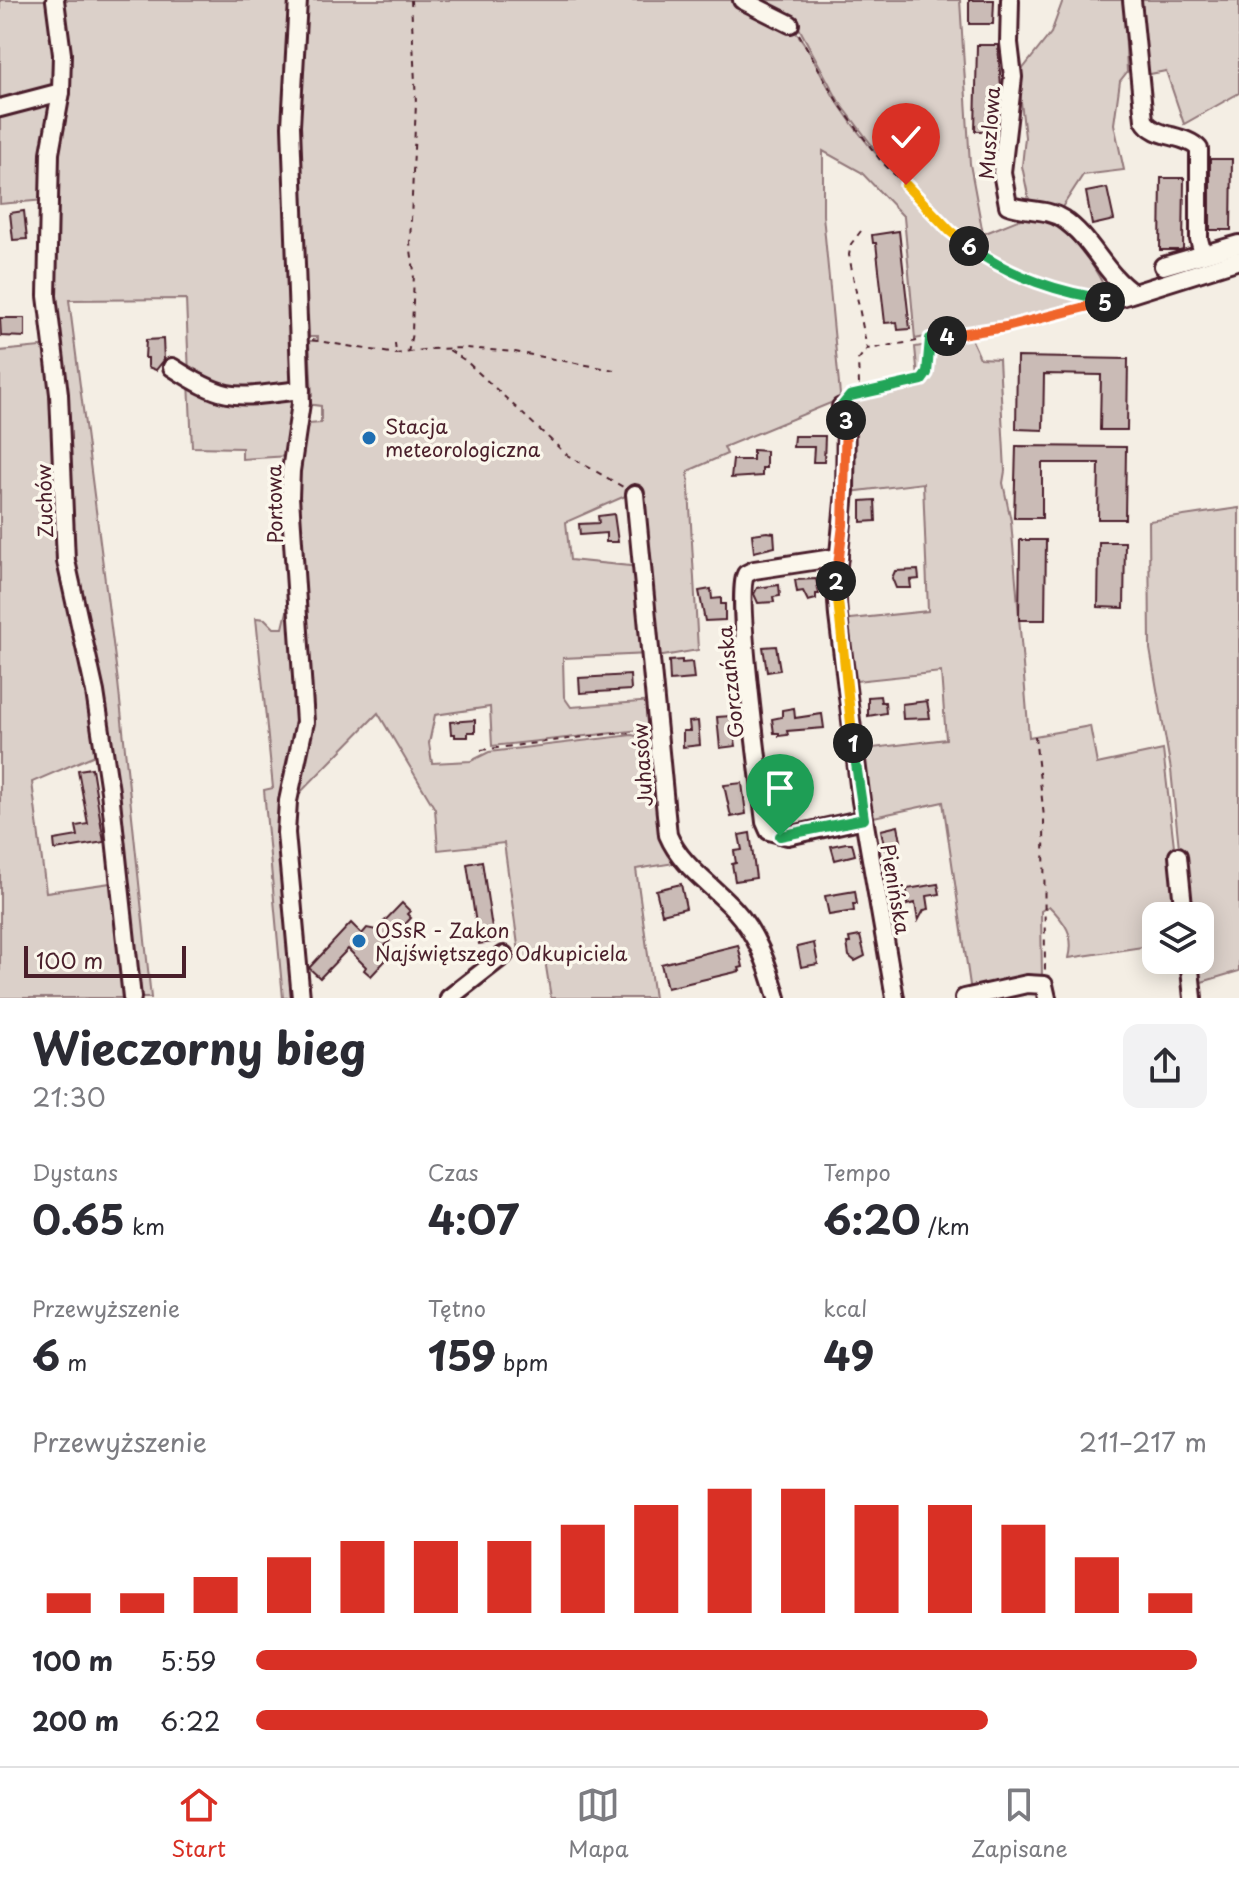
<!DOCTYPE html>
<html lang="pl">
<head>
<meta charset="utf-8">
<style>
	:root { --surface:#fff; --page:#f2f2f3; --text:#2b2b33; --muted:#7c7c81; --line:#e1e1e2; --accent:#d93025 }
	body { margin:0; font-family:"Playpen Sans",sans-serif; background:var(--page); color:var(--text); height:100vh; display:flex; flex-direction:column; font-size:30px; white-space:nowrap }
	* { box-sizing:border-box; margin:0 }
	p { font-size:26px; color:var(--muted) }
	.icon { flex:none; width:44px; height:44px; fill:none; stroke:currentColor; stroke-width:2; stroke-linecap:round; stroke-linejoin:round }
	.map { position:relative; height:998px; overflow:hidden }
	.sheet { display:flex; flex-direction:column; background:var(--surface); flex:1 }
	.sheet>* { flex:none }
	.tools { position:absolute; left:1142px; top:902px; display:grid; gap:16px }
	.tools a { display:grid; place-items:center; width:72px; height:72px; border-radius:16px; background:var(--surface); box-shadow:0 4px 20px #0003; font-size:40px }
	.scale { position:absolute; left:24px; bottom:20px; width:162px; box-sizing:border-box; padding-left:8px; border:4px solid #4a1f2b; border-top:0; font-size:22px; line-height:28px; white-space:nowrap; color:#4a1f2b; -webkit-text-stroke:6px #fbf7ec; paint-order:stroke }
	.pin { position:absolute; display:grid; place-items:center; width:68px; height:68px; color:#fff; margin:-82px -34px; border-radius:50% 50% 50% 0; rotate:-45deg; box-shadow:0 0 8px #0007 }
	.pin .icon { rotate:45deg }
	.km { position:absolute; width:40px; height:40px; margin:-20px; border-radius:50%; background:#222; color:#fff; font-size:22px; line-height:40px; text-align:center }
	.round { display:grid; place-items:center; flex:none; width:84px; height:84px; border-radius:16px; background:var(--page) }
	.head { display:flex; align-items:center; justify-content:space-between; height:136px; padding:0 32px }
	h1 { font-size:44px; font-weight:700; line-height:60px }
	.stats { display:grid; grid-template-columns:repeat(3,1fr); gap:12px; height:136px; padding:8px 32px }
	.stats div { display:grid; align-content:center }
	.stats b { font-size:40px; font-weight:700 }
	.stats small { font-size:22px; font-weight:400 }
	.stats p { font-size:22px }
	.chart { height:224px; padding:16px 32px }
	.chart p { display:flex; justify-content:space-between }
	.chart svg { width:100%; height:144px; margin-top:8px; stroke:var(--accent); stroke-width:6 }
	ul { padding:0 32px; list-style:none; font-size:26px }
	li { display:grid; grid-template-columns:128px 96px 1fr; align-items:center; height:60px }
	li i { height:20px; border-radius:10px; background:var(--accent) }
	.tab-bar { display:flex; justify-content:space-around; align-items:center; height:112px; border-top:2px solid var(--line); background:var(--surface); font-size:22px; color:var(--muted) }
	.tab-bar a { display:grid; justify-items:center; gap:4px }
	.tab-bar .active { color:var(--accent) }
	.map>svg:first-child { display:block }
	.green { fill:#dbd0c9; stroke:#92787a; stroke-width:2 }
	.building { fill:#cabbb6; stroke:#4a1f2b; stroke-width:2 }
	.lines { fill:none; stroke-linecap:round; stroke-linejoin:round }
	.minor-casing { stroke:#4a1f2b; stroke-width:22 }
	.path { stroke:#4a1f2b; stroke-width:2; stroke-dasharray:6 6; stroke-linecap:butt }
	.minor { stroke:#fbf7ec; stroke-width:16 }
	.split-1-casing { stroke:#fff; stroke-width:16 }
	.split-2-casing { stroke:#fff; stroke-width:16 }
	.split-3-casing { stroke:#fff; stroke-width:16 }
	.split-4-casing { stroke:#fff; stroke-width:16 }
	.split-5-casing { stroke:#fff; stroke-width:16 }
	.split-6-casing { stroke:#fff; stroke-width:16 }
	.split-7-casing { stroke:#fff; stroke-width:16 }
	.split-1 { stroke:#22a559; stroke-width:10 }
	.split-2 { stroke:#f5b400; stroke-width:10 }
	.split-3 { stroke:#f0652b; stroke-width:10 }
	.split-4 { stroke:#22a559; stroke-width:10 }
	.split-5 { stroke:#f0652b; stroke-width:10 }
	.split-6 { stroke:#22a559; stroke-width:10 }
	.split-7 { stroke:#f5b400; stroke-width:10 }
	.poi-dot { fill:#1f6fb2; stroke:#fbf7ec; stroke-width:3 }
	.labels { text-anchor:middle; dominant-baseline:central; stroke-width:7; stroke-linejoin:round; paint-order:stroke }
	.street-label { font-size:20px; fill:#4a1f2b; stroke:#fbf7ec }
	.poi-label { font-size:20px; fill:#4a1f2b; stroke:#fbf7ec; text-anchor:start }
</style>
</head>
<body>
<div class="map">
<svg width="1239" height="998" viewBox="0 0 1239 998">
	<rect width="100%" height="100%" fill="#f4eee4"/>
	<filter id="ink" filterUnits="userSpaceOnUse"><feTurbulence type="fractalNoise" baseFrequency=".0125" numOctaves="2"/><feDisplacementMap in="SourceGraphic" scale="16" xChannelSelector="R" yChannelSelector="G"/><feConvolveMatrix kernelMatrix="1 2 1 2 8 2 1 2 1" color-interpolation-filters="sRGB"/></filter>
	<g filter="url(#ink)">
		<g class="green">
			<polygon points="0,0 52,0 59,55 45,200 0,204"/>
			<polygon points="58,0 295,0 292,386 235,395 189,376 186,299 69,300 118,682 151,998 135,998 73,588 51,316"/>
			<path d="M 301,0 L 733,0 C 753,8 777,16 793,30 C 808,42 825,85 838,103 C 858,134 881,162 908,187 C 924,203 937,221 954,236 C 994,270 1051,294 1104,301 L 915,339 L 904,217 L 861,172 L 823,151 L 823,215 L 840,395 L 838,400 L 724,447 L 727,454 L 688,471 L 698,650 L 657,657 L 632,493 L 566,522 L 570,560 L 640,567 L 649,654 L 563,658 L 564,697 L 571,707 L 654,701 L 650,729 L 492,746 L 490,707 L 435,715 L 429,743 L 432,763 L 471,761 L 489,752 L 632,735 L 653,740 L 681,862 L 636,869 L 654,998 L 551,998 L 545,960 L 520,960 L 504,843 L 438,850 L 435,809 L 378,713 L 292,801 L 305,749 L 294,497 L 304,413 L 308,411 L 308,424 L 321,423 L 321,406 L 306,404 L 306,397 L 312,396 L 309,341 L 318,341 L 318,337 L 309,337 L 308,316 L 301,316 L 297,264 Z"/>
			<path d="M 748,0 L 960,0 L 970,164 L 983,234 L 1035,213 C 1070,231 1089,255 1106,290 L 1102,298 L 1084,295 L 988,259 L 954,233 L 877,152 L 838,100 L 798,26 Z"/>
			<polygon points="1063,0 1124,0 1127,72 1120,81 1114,124 1124,170 1083,175 1057,215 1029,200 1022,166 1025,137 1018,75 1051,33"/>
			<polygon points="1140,0 1239,0 1239,93 1184,124 1166,71 1145,75 1138,3"/>
			<path d="M 971,338 L 980,358 L 999,359 L 1005,471 L 1003,483 L 1011,521 L 1029,737 L 1090,726 L 1097,764 L 1163,750 L 1182,916 L 1156,916 L 1156,945 L 1069,958 C 1075,935 1065,922 1049,906 L 1041,911 L 1042,977 L 971,992 L 943,802 L 869,818 L 856,750 L 946,739 L 941,672 L 856,681 L 852,678 L 841,620 L 928,611 L 923,483 L 849,492 L 854,403 L 859,397 L 868,395 L 867,389 L 918,378 L 915,347 Z"/>
			<polygon points="50,346 63,562 102,752 32,782 46,892 118,882 129,998 0,998 0,351"/>
			<polygon points="189,381 294,398 289,456 242,459 242,448 192,447"/>
			<polygon points="1239,508 1239,971 1195,984 1192,960 1200,960 1200,916 1186,916 1171,770 1150,649 1149,521"/>
			<polygon points="290,599 301,703 286,797 297,998 283,998 264,790 273,788 256,618 265,619 274,628 283,628"/>
		</g>
		<g class="building">
			<polygon points="969,0 994,0 993,24 969,24"/>
			<polygon points="977,45 998,45 1001,87 996,131 975,131"/>
			<polygon points="1210,159 1232,159 1231,230 1210,230"/>
			<polygon points="1161,178 1184,178 1183,249 1180,250 1160,250"/>
			<polygon points="1107,188 1114,220 1092,225 1086,192"/>
			<polygon points="24,211 27,239 13,240 10,213"/>
			<polygon points="899,231 910,329 898,330 897,322 885,323 876,243 873,243 872,235"/>
			<polygon points="0,318 25,318 25,337 1,336"/>
			<polygon points="163,339 164,360 156,370 148,367 148,358 145,358 146,340"/>
			<polygon points="1017,357 1128,359 1127,430 1100,430 1101,375 1044,374 1043,430 1016,429"/>
			<polygon points="794,436 825,436 824,462 813,462 814,447 793,447"/>
			<polygon points="1016,446 1126,447 1125,519 1098,519 1099,463 1042,463 1042,518 1014,518"/>
			<polygon points="753,450 766,451 766,468 762,468 762,476 731,478 733,460 753,460"/>
			<polygon points="875,500 876,521 861,522 861,501"/>
			<polygon points="614,514 618,542 606,542 606,533 580,535 579,524 599,523 598,516"/>
			<polygon points="767,532 774,533 775,547 754,552 752,534"/>
			<polygon points="1020,540 1046,540 1045,620 1019,620"/>
			<polygon points="1099,542 1125,542 1124,608 1098,607"/>
			<polygon points="918,570 919,579 910,580 911,588 896,588 892,578 895,571"/>
			<polygon points="816,579 819,594 816,594 816,599 808,601 803,591 797,592 795,580"/>
			<polygon points="779,585 780,596 773,597 774,602 758,603 754,594 757,588"/>
			<polygon points="711,589 712,599 721,598 721,604 725,604 725,620 705,621 699,591"/>
			<polygon points="776,646 780,670 767,672 763,647"/>
			<polygon points="682,660 682,663 692,662 694,679 670,681 669,661"/>
			<polygon points="630,675 631,690 580,693 579,678"/>
			<polygon points="880,696 881,702 885,702 886,713 868,716 868,697"/>
			<polygon points="927,701 930,718 903,719 902,704"/>
			<polygon points="794,708 795,718 822,714 824,728 787,731 788,735 779,736 779,733 774,733 772,719 782,717 782,710"/>
			<polygon points="731,716 736,746 720,748 717,717"/>
			<polygon points="475,720 475,732 468,732 468,737 455,737 455,734 451,734 450,722"/>
			<polygon points="698,721 700,745 683,747 683,731 690,731 689,722"/>
			<polygon points="92,768 104,842 55,850 54,840 78,836 76,826 88,824 78,770"/>
			<polygon points="742,783 746,814 731,817 724,785"/>
			<polygon points="898,826 901,841 893,843 894,849 885,850 881,830"/>
			<polygon points="750,833 756,878 735,881 732,864 736,863 734,851 742,850 739,835"/>
			<polygon points="846,843 852,843 855,855 835,860 831,846"/>
			<polygon points="482,861 494,942 479,944 467,864"/>
			<polygon points="681,884 686,908 662,914 656,890"/>
			<polygon points="938,884 940,894 927,896 929,909 924,910 918,921 915,903 907,905 907,889"/>
			<polygon points="855,891 857,904 853,904 854,911 829,915 825,896"/>
			<polygon points="402,903 410,911 407,914 411,918 380,951 386,960 371,976 364,970 366,967 348,949 320,978 309,968 351,923 362,934 367,928 376,930"/>
			<polygon points="860,936 865,956 855,961 849,956 847,943 850,943 849,938"/>
			<polygon points="814,943 818,964 801,967 797,947"/>
			<polygon points="738,945 743,967 739,968 740,971 667,988 661,964"/>
		</g>
		<g class="lines">
			<g class="minor-casing">
				<g id="minor">
					<polyline points="55,0 62,54 61,92 50,153 47,296 59,394 66,561 95,692 110,791 132,998"/>
					<polyline points="298,0 291,126 301,403 291,471 290,497 305,722 288,801 286,833 301,998"/>
					<polyline points="742,0 790,24"/>
					<path d="M 1010,0 L 1009,43 L 1013,77 L 1002,172 L 1008,205 C 1026,212 1046,208 1063,219 C 1092,238 1104,274 1133,293"/>
					<path d="M 1132,0 L 1144,120 C 1154,139 1185,133 1199,149 L 1199,239 L 1203,254"/>
					<polyline points="0,108 61,92"/>
					<polyline points="1163,266 1239,244"/>
					<polyline points="1112,300 1239,260"/>
					<path d="M 172,367 C 229,404 236,397 301,390"/>
					<polyline points="841,407 846,413 845,491 836,586 838,616 861,801 895,998"/>
					<path d="M 635,494 L 668,835 C 681,866 711,884 734,909 C 757,934 768,965 777,998"/>
					<path d="M 839,557 L 754,570 L 746,574 C 734,593 761,786 765,822 L 769,831 L 788,836 L 864,819"/>
					<polyline points="1178,856 1184,916"/>
					<polyline points="1189,960 1193,998"/>
					<polyline points="449,998 504,955"/>
					<polyline points="964,998 1027,984 1044,985 1047,998"/>
				</g>
			</g>
			<g class="path">
				<polyline points="799,34 837,101 880,160 950,231 987,260 1043,283 1097,298"/>
				<polyline points="861,231 851,244 849,255 867,349 1006,327 1099,303"/>
				<polyline points="312,340 396,354 430,349 466,348 515,352 614,370"/>
				<polyline points="395,343 396,354"/>
				<polyline points="449,350 466,361 567,455 625,488"/>
				<polyline points="408,353 412,333 414,271 410,243 416,103 411,0"/>
				<polyline points="852,394 859,384 858,360 866,350"/>
				<polyline points="851,396 922,380 927,373 930,341"/>
				<polyline points="1035,736 1044,817 1045,972"/>
				<polyline points="481,750 608,734 646,733"/>
			</g>
			<use href="#minor" class="minor"/>
		</g>
	</g>
	<g class="lines" filter="url(#ink)">
		<g class="split-1-casing">
			<polyline id="split-1" points="780,836 864,819 853,743"/>
		</g>
		<g class="split-2-casing">
			<polyline id="split-2" points="836,581 853,743"/>
		</g>
		<g class="split-3-casing">
			<polyline id="split-3" points="836,581 843,525 846,420"/>
		</g>
		<g class="split-4-casing">
			<polyline id="split-4" points="846,420 841,407 850,396 922,380 927,373 930,339 947,336"/>
		</g>
		<g class="split-5-casing">
			<polyline id="split-5" points="947,336 1006,327 1105,302"/>
		</g>
		<g class="split-6-casing">
			<path id="split-6" d="M 969,246 C 1008,276 1063,294 1112,300 L 1105,302"/>
		</g>
		<g class="split-7-casing">
			<polyline id="split-7" points="906,185 950,231 969,246"/>
		</g>
		<use href="#split-1" class="split-1"/>
		<use href="#split-2" class="split-2"/>
		<use href="#split-3" class="split-3"/>
		<use href="#split-4" class="split-4"/>
		<use href="#split-5" class="split-5"/>
		<use href="#split-6" class="split-6"/>
		<use href="#split-7" class="split-7"/>
	</g>
	<g class="poi-dot">
		<circle cx="369" cy="438" r="8"/>
		<circle cx="359" cy="941" r="8"/>
	</g>
	<g class="labels">
		<g class="street-label">
			<text transform="translate(989 133) rotate(-86)">Muszlowa</text>
			<text transform="translate(44 501) rotate(-92)">Zuchów</text>
			<text transform="translate(274 504) rotate(-91)">Portowa</text>
			<text transform="translate(730 682) rotate(-96)">Gorczańska</text>
			<text transform="translate(642 765) rotate(-94)">Juhasów</text>
			<text transform="translate(896 889) rotate(80)">Pienińska</text>
		</g>
		<g class="poi-label">
			<text x="385" y="426">Stacja<tspan x="385" dy="23">meteorologiczna</tspan></text>
			<text x="375" y="930">OSsR - Zakon<tspan x="375" dy="23">Najświętszego Odkupiciela</tspan></text>
		</g>
	</g>
</svg>
<div class="tools">
<a><svg class="icon" aria-label="layers" viewBox="0 0 24 24"><path d="M12 4l9 5-9 5-9-5zM3 14l9 5 9-5"/></svg></a>
</div>
<div class="scale">100 m</div>
<div class="pin" style="left:780px;top:836px;background:#1e9e55"><svg class="icon" aria-label="arrive" viewBox="0 0 24 24"><path d="M6 21V4h12l-3 4 3 4H6"/></svg></div>
<div class="pin" style="left:906px;top:185px;background:#d93025"><svg class="icon" aria-label="check" viewBox="0 0 24 24"><path d="M5 12l5 5 9-10"/></svg></div>
<b class="km" style="left:853px;top:743px">1</b>
<b class="km" style="left:836px;top:581px">2</b>
<b class="km" style="left:846px;top:420px">3</b>
<b class="km" style="left:947px;top:336px">4</b>
<b class="km" style="left:1105px;top:302px">5</b>
<b class="km" style="left:969px;top:246px">6</b>
</div>
<section class="sheet">
<div class="head"><div><h1>Wieczorny bieg</h1><p>21:30</p></div><a class="round"><svg class="icon" aria-label="share" viewBox="0 0 24 24"><path d="M12 15V3M7 8l5-5 5 5M5 13v7h14v-7"/></svg></a></div>
<div class="stats">
<div><p>Dystans</p><b>0.65<small> km</small></b></div>
<div><p>Czas</p><b>4:07</b></div>
<div><p>Tempo</p><b>6:20<small> /km</small></b></div>
</div>
<div class="stats">
<div><p>Przewyższenie</p><b>6<small> m</small></b></div>
<div><p>Tętno</p><b>159<small> bpm</small></b></div>
<div><p>kcal</p><b>49</b></div>
</div>
<div class="chart"><p><span>Przewyższenie</span>211–217 m</p>
<svg viewBox="0 0 160 44" preserveAspectRatio="none"><path d="M5 44V38M15 44V38M25 44V33M35 44V27M45 44V22M55 44V22M65 44V22M75 44V17M85 44V11M95 44V6M105 44V6M115 44V11M125 44V11M135 44V17M145 44V27M155 44V38"/></svg>
</div>
<ul>
<li><b>100 m</b>5:59<i style="width:99%"></i></li>
<li><b>200 m</b>6:22<i style="width:77%"></i></li>
</ul>
</section>
<nav class="tab-bar">
<a class="active"><svg class="icon" aria-label="home" viewBox="0 0 24 24"><path d="M3 11l9-7 9 7M6 9v11h12V9"/></svg>Start</a>
<a><svg class="icon" aria-label="map" viewBox="0 0 24 24"><path d="M3 6l6-2 6 2 6-2v14l-6 2-6-2-6 2zM9 4v14M15 6v14"/></svg>Mapa</a>
<a><svg class="icon" aria-label="saved" viewBox="0 0 24 24"><path d="M7 4h10v16l-5-4-5 4z"/></svg>Zapisane</a>
</nav>
</body>
</html>
